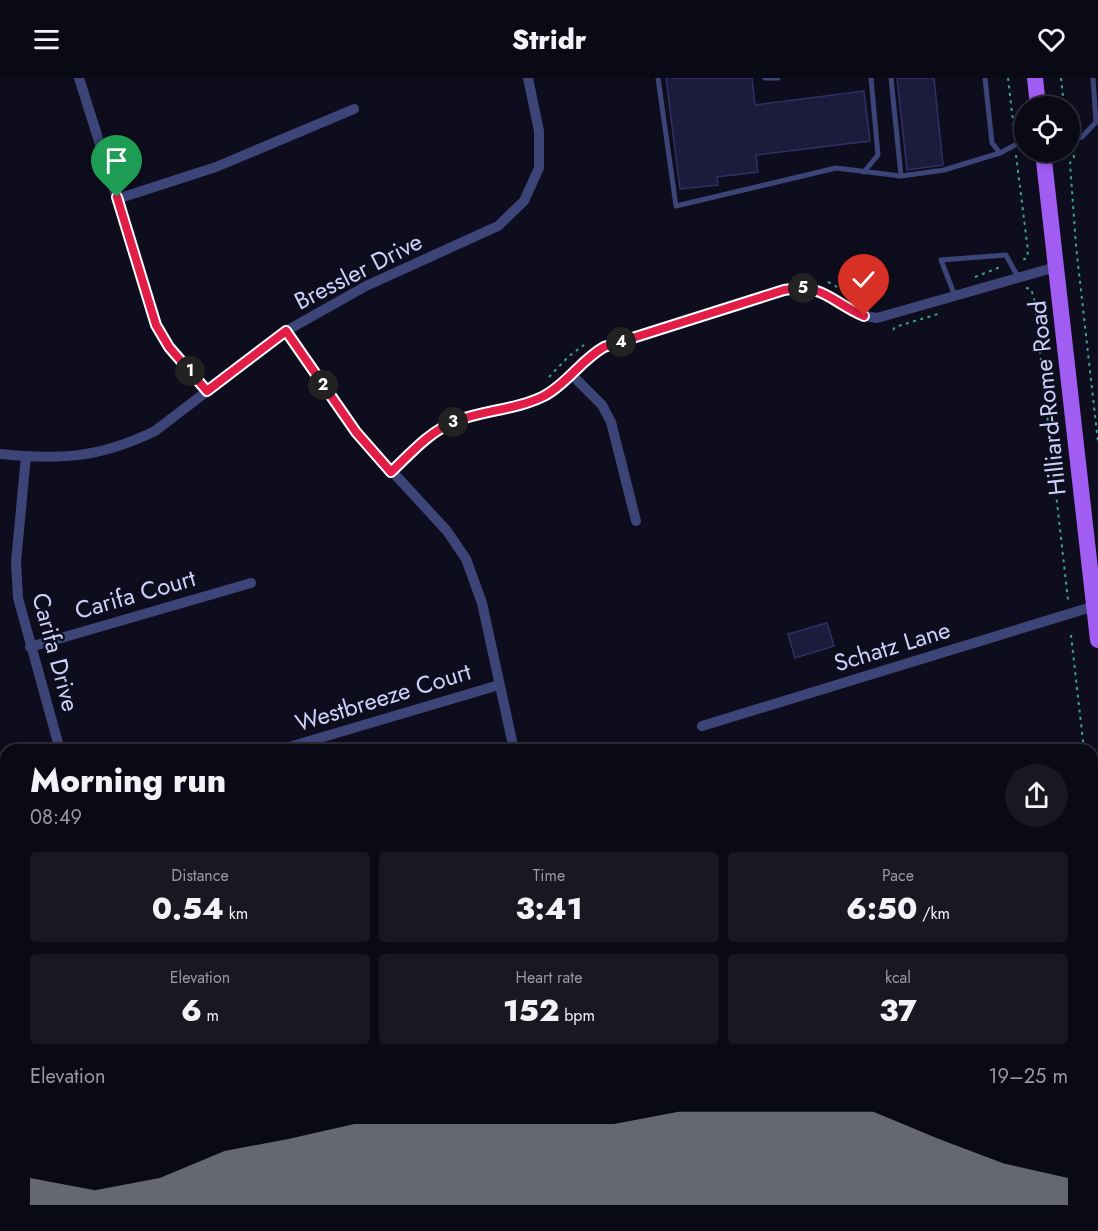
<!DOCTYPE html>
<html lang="en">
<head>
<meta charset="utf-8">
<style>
	:root { --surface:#0a0a16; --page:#181823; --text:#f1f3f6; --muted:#999aa1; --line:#2a2b35; --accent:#8c9099 }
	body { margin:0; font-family:Jost,sans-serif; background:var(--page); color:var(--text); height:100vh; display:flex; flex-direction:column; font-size:22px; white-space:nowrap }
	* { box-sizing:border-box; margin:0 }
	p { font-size:20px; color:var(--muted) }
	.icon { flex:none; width:33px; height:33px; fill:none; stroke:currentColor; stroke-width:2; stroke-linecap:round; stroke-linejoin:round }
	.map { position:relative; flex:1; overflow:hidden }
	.sheet { position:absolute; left:0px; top:666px; width:1098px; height:488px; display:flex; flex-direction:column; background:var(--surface); border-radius:18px 18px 0 0; box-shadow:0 3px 9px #0003,0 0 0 2px var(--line) }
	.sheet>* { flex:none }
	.tools { position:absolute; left:1014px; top:18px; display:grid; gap:12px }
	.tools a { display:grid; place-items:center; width:66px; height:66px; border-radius:50%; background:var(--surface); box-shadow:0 3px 9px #0003,0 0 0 2px var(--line); font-size:30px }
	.pin { position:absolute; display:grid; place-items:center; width:51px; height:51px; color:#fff; margin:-62px -26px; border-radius:50% 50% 50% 0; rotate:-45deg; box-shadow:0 0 6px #0007 }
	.pin .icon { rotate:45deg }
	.km { position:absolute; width:30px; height:30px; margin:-15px; border-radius:50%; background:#222; color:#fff; font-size:16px; line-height:30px; text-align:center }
	.round { display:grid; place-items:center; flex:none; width:63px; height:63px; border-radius:32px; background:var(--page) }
	.summary { display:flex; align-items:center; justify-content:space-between; height:102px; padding:0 30px }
	h1 { font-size:33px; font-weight:800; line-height:45px }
	.figures { display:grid; grid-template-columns:repeat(3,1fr); gap:9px; height:102px; padding:6px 30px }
	.figures div { display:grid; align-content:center; border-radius:6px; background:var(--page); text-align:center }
	.figures b { font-size:30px; font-weight:800 }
	.figures small { font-size:16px; font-weight:400 }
	.figures p { font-size:16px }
	.chart { height:168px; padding:12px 30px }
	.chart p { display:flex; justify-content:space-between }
	.chart svg { width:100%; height:108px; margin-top:6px; fill:var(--accent); opacity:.7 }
	header { display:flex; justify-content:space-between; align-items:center; height:78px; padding:0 30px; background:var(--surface); font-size:27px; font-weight:800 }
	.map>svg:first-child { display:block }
	.building { fill:#1c1b3c; stroke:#302f66; stroke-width:1.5 }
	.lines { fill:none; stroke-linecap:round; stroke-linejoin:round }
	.path { stroke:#37a58c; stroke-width:2; stroke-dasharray:3 4.5; stroke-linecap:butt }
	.service { stroke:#3c4478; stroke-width:5 }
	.minor { stroke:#3c4478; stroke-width:10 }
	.primary { stroke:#a15df2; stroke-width:16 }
	.route-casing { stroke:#fff; stroke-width:12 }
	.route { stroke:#e11d48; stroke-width:8 }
	.labels { text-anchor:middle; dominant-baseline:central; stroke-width:4.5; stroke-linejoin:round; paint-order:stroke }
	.street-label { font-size:24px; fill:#cdd0fb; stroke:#0d0d1d }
</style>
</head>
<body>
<header><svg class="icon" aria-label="menu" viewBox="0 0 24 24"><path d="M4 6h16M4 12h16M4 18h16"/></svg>Stridr<svg class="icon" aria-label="heart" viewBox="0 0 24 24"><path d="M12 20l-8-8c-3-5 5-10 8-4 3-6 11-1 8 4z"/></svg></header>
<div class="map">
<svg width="1098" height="1153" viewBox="0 0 1098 1153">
	<rect width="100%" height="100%" fill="#0d0d1d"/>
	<g class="building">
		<polygon points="666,0 752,0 755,27 864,13 870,63 756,77 758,94 717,99 718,107 680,111"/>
		<polygon points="897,0 934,0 943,87 907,92"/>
		<polygon points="827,545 834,568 795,580 788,556"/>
	</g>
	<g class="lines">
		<g class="path">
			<polyline points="1008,0 1015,60"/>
			<polyline points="1061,0 1064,28"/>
			<polyline points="1070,43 1070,47"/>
			<polyline points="1071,70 1074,79 1070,85 1076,168 1098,364"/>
			<polyline points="1016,77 1028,173 1027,180 1020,183"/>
			<polyline points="975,199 1003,188"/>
			<polyline points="828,204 839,210"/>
			<polyline points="1026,210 1031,211 1034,220 1068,522"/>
			<polyline points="893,252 895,249 938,236"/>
			<polyline points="549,299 568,279 584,267"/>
			<polyline points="1071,557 1084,672"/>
			<polyline points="1092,769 1096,777 1098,800"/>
		</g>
		<g class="service">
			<polyline points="658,0 676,128 836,90 901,98 944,92 1000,75 1015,67 1024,66"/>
			<polyline points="765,0 778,0"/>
			<polyline points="891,0 901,98"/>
			<polyline points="985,0 992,65 1000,75"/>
			<polyline points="1070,61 1082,59 1096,44 1093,0"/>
			<polyline points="864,94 878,77 871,0"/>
			<polyline points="955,218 941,182 1006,177 1018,199"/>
		</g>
		<g class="minor">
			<polyline points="79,0 157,247 169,269 207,313"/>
			<polyline points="117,121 216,89 354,31"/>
			<polyline points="286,253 356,354 447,453 466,481 482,525 514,672"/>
			<polyline points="571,296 602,327 611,344 636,443"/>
			<path d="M 0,376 C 62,382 99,380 155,353 L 286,253 L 366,208 L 498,148 L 524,123 L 539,90 L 539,53 L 528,0"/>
			<polyline points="26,378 16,484 18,520 60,672"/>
			<path d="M 391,394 C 407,379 421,362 439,351 C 470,331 511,334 544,318 C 568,306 580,282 604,269 L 784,212 C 831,204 837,235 877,240 L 1056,189"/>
			<polyline points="30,569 251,505"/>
			<polyline points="702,648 1098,527"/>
			<polyline points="279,672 499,607"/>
			<polyline points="1092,742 1098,741"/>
			<polyline points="0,940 6,938"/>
			<polyline points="0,1062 2,1069"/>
			<polyline points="202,1148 204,1153"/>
			<polyline points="454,1153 472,1148"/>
		</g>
		<g class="primary">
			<polyline points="1035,0 1038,28"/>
			<polyline points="1043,74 1098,562"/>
		</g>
	</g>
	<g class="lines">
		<g class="route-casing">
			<path id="route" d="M 117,119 L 156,247 L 169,269 L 207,313 L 286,253 L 356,354 L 391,394 C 411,375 430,353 456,343 C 484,332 516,332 544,318 C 567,306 581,282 604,269 L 784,212 C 824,205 831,224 864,238"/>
		</g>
		<use href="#route" class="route"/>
	</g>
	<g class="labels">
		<g class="street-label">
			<text transform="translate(358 193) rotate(-27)">Bressler Drive</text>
			<text transform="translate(1047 320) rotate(-96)">Hilliard-Rome Road</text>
			<text transform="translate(135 516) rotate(-16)">Carifa Court</text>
			<text transform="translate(892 568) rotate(-17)">Schatz Lane</text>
			<text transform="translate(56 574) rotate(75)">Carifa Drive</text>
			<text transform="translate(383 619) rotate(-17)">Westbreeze Court</text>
		</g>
	</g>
</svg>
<div class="tools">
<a><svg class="icon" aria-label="locate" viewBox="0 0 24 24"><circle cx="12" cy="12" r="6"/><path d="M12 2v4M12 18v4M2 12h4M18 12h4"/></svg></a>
</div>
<div class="pin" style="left:117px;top:119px;background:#1e9e55"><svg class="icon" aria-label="arrive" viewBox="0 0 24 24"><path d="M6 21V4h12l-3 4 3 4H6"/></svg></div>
<div class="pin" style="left:864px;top:238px;background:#d93025"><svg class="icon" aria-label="check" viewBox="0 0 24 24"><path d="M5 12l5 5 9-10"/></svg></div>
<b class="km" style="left:190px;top:293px">1</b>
<b class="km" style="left:323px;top:307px">2</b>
<b class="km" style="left:453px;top:344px">3</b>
<b class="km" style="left:621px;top:264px">4</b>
<b class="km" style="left:803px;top:210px">5</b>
<section class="sheet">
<div class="summary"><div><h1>Morning run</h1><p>08:49</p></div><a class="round"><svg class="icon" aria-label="share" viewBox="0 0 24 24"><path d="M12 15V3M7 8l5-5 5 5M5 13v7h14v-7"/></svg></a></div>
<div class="figures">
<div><p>Distance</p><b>0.54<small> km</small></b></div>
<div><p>Time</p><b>3:41</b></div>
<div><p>Pace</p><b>6:50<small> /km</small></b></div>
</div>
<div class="figures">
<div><p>Elevation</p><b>6<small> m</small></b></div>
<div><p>Heart rate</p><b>152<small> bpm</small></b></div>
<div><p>kcal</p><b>37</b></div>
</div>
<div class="chart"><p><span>Elevation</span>19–25 m</p>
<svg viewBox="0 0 160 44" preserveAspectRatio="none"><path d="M0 44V33L10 38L20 33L30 22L40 17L50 11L60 11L70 11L80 11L90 11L100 6L110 6L120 6L130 6L140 17L150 27L160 33V44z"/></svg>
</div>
</section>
</div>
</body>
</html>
